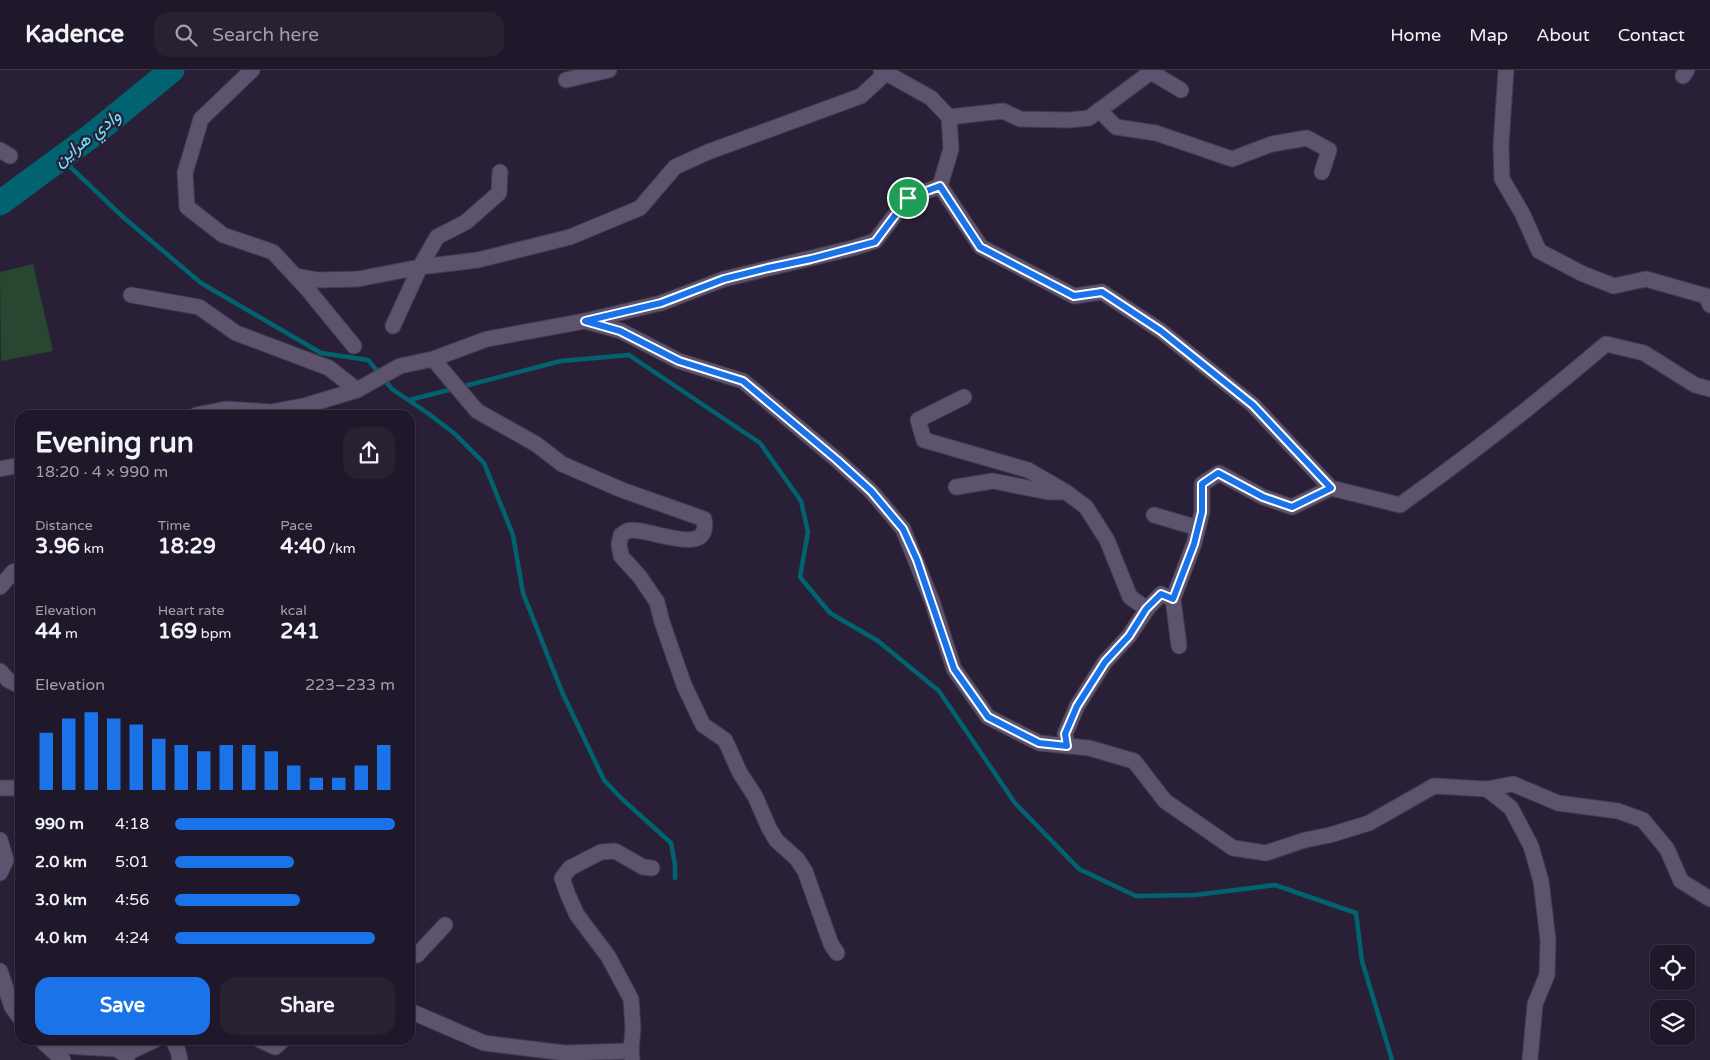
<!DOCTYPE html>
<html lang="en">
<head>
<meta charset="utf-8">
<style>
	:root { --surface:#1f182a; --page:#272132; --text:#f1f3f6; --muted:#a1a0a8; --line:#3c3747; --accent:#1a73e8 }
	body { margin:0; font-family:"Varela Round",Vazirmatn,sans-serif; background:var(--page); color:var(--text); height:100vh; display:flex; flex-direction:column; font-size:19px; white-space:nowrap }
	* { box-sizing:border-box; margin:0 }
	p { font-size:16px; color:var(--muted) }
	.icon { flex:none; width:28px; height:28px; fill:none; stroke:currentColor; stroke-width:2; stroke-linecap:round; stroke-linejoin:round }
	.map { position:relative; flex:1; overflow:hidden }
	.details { position:absolute; left:15px; top:340px; width:400px; height:635px; display:flex; flex-direction:column; background:var(--surface); border-radius:15px; box-shadow:0 1px 4px #0004,0 0 0 1px var(--line) }
	.details>* { flex:none }
	.controls { position:absolute; left:1650px; top:875px; display:grid; gap:10px }
	.controls a { display:grid; place-items:center; width:45px; height:45px; border-radius:10px; background:var(--surface); box-shadow:0 1px 4px #0004,0 0 0 1px var(--line); font-size:25px }
	.pin { position:absolute; display:grid; place-items:center; width:42px; height:42px; color:#fff; margin:-21px; border:2px solid #fff; border-radius:50%; box-shadow:0 1px 5px #0007 }
	.round { display:grid; place-items:center; flex:none; width:52px; height:52px; border-radius:15px; background:var(--page) }
	.overview { display:flex; align-items:center; justify-content:space-between; height:85px; padding:0 20px }
	h1 { font-size:28px; font-weight:700; line-height:38px }
	.figures { display:grid; grid-template-columns:repeat(3,1fr); gap:8px; height:85px; padding:5px 20px }
	.figures div { display:grid; align-content:center }
	.figures b { font-size:21px; font-weight:700 }
	.figures small { font-size:14px; font-weight:400 }
	.figures p { font-size:14px }
	.chart { height:140px; padding:10px 20px }
	.chart p { display:flex; justify-content:space-between }
	.chart svg { width:100%; height:90px; margin-top:5px; stroke:var(--accent); stroke-width:6 }
	.button { display:flex; gap:10px; margin-top:auto; padding:10px 20px }
	.button a { flex:1; height:58px; border-radius:15px; background:var(--accent); color:#fff; font-size:20px; font-weight:700; line-height:58px; text-align:center }
	.button a+a { background:var(--page); color:var(--text) }
	ul { padding:0 20px; list-style:none; font-size:16px }
	li { display:grid; grid-template-columns:80px 60px 1fr; align-items:center; height:38px }
	li i { height:12px; border-radius:6px; background:var(--accent) }
	header { display:flex; align-items:center; gap:30px; box-sizing:border-box; height:70px; padding:0 25px; background:var(--surface); border-bottom:1px solid var(--line) }
	header strong { font-size:24px }
	nav { display:flex; gap:28px; margin-inline-start:auto; font-size:18px }
	.search { width:350px; height:45px; background:var(--page); display:flex; align-items:center; gap:12px; box-sizing:border-box; padding:0 18px; border-radius:15px; color:var(--muted); font-size:19px }
	.map>svg:first-child { display:block }
	.pitch { fill:#274730 }
	.lines { fill:none; stroke-linecap:round; stroke-linejoin:round }
	.stream { stroke:#00636f; stroke-width:4.5 }
	.river { stroke:#00636f; stroke-width:25 }
	.minor-casing { stroke:#433b4e; stroke-width:17 }
	.minor { stroke:#5d536e; stroke-width:15 }
	.route-casing { stroke:#fff; stroke-width:10 }
	.route { stroke:#1a73e8; stroke-width:6 }
	.labels { text-anchor:middle; dominant-baseline:central; stroke-width:5; stroke-linejoin:round; paint-order:stroke }
	.water-label { font-size:18px; font-style:italic; fill:#6ce3f6; stroke:#292038 }
</style>
</head>
<body>
<header>
<strong>Kadence</strong>
<div class="search"><svg class="icon" aria-label="search" viewBox="0 0 24 24"><circle cx="10" cy="10" r="6"/><path d="M15 15l6 6"/></svg>Search here</div>
<nav><a>Home</a><a>Map</a><a>About</a><a>Contact</a></nav>
</header>
<div class="map">
<svg width="1710" height="990" viewBox="0 0 1710 990">
	<rect width="100%" height="100%" fill="#292038"/>
	<polygon class="pitch" points="33,194 53,281 1,291 0,202"/>
	<g class="lines">
		<g class="stream">
			<polyline points="61,88 123,147 201,213 321,283 368,290 392,319 429,344 455,364 484,393 513,465 523,523 562,622 604,710 621,728 671,773 675,795 675,808"/>
			<polyline points="461,317 561,291 629,285 760,373 801,431 808,462 800,507 830,543 878,571 939,621 1015,733 1079,799 1136,826 1195,825 1275,815 1356,843 1362,891 1392,990"/>
			<polyline points="409,330 453,319"/>
		</g>
		<polyline class="river" points="0,133 91,66 172,0"/>
		<g class="minor-casing">
			<g id="minor">
				<polyline points="252,0 201,49 185,103 187,137 223,165 273,182 309,221 354,276"/>
				<polyline points="1506,0 1501,75 1502,109 1522,143 1539,181 1583,204 1614,216 1646,209 1706,226 1710,235"/>
				<polyline points="1683,6 1687,0"/>
				<polyline points="566,10 609,0"/>
				<polyline points="1099,40 1116,57 1156,63 1232,89 1272,74 1307,68 1329,80 1322,102"/>
				<polyline points="949,47 1003,41 1020,49 1069,50 1089,48 1151,2 1181,20"/>
				<polyline points="0,80 10,86"/>
				<path d="M 940,116 L 981,177 L 1074,226 L 1102,222 L 1161,261 L 1253,335 L 1331,418 L 1400,435 C 1471,384 1539,331 1606,274 L 1644,283 L 1695,315 L 1710,319"/>
				<polyline points="295,206 318,210 358,209 420,197 478,190 570,167 640,138 675,97 708,82 861,26 887,2"/>
				<polyline points="131,225 199,237 236,263 329,298 357,320"/>
				<polyline points="585,251 621,261 679,291 743,311 837,390 871,421 903,459 932,531 954,599 988,647 1039,673 1089,678 1134,691 1165,731 1233,778 1266,783 1305,770 1330,765 1369,753 1434,716 1487,719 1513,714 1558,733 1618,741 1643,750 1667,779 1681,811 1710,829"/>
				<polyline points="393,256 420,197 437,167 466,152 499,123 500,102"/>
				<path d="M 433,289 L 477,341 L 536,374 L 562,394 L 622,420 L 704,449 C 712,491 646,455 627,461 C 625,462 623,464 621,465 L 619,474 L 621,486 L 640,507 L 657,532 L 662,552 L 684,615 L 703,655 L 725,670 L 740,703 L 755,726 L 769,758 L 776,770 L 797,789 L 805,801 L 831,874 L 837,883"/>
				<polyline points="964,327 918,350 924,370 1028,400 1066,422 1086,437 1107,470 1130,527 1147,539"/>
				<polyline points="196,345 226,339 271,342 304,336 357,320 400,296 433,289 487,269 585,251 661,233 724,209 853,178 875,171 908,128 940,116 951,79 949,47 931,28 881,0"/>
				<polyline points="0,399 20,395"/>
				<polyline points="956,417 993,411 1048,422 1065,422"/>
				<polyline points="1154,445 1198,458"/>
				<polyline points="0,517 13,502 20,499"/>
				<polyline points="1179,576 1173,529 1194,474 1202,442 1202,414 1219,403 1263,427 1292,437 1331,418"/>
				<polyline points="0,601 8,610 20,616"/>
				<polyline points="1067,676 1065,664 1077,636 1105,592 1129,566 1147,539 1161,524 1173,529"/>
				<polyline points="0,718 20,718"/>
				<polyline points="1487,719 1511,738 1531,776 1541,811 1548,870 1547,905 1535,934 1530,990"/>
				<polyline points="0,770 6,790 0,803"/>
				<polyline points="410,886 417,885 445,855"/>
				<polyline points="0,901 12,937 20,948"/>
				<polyline points="410,941 484,973 565,983 631,981"/>
				<polyline points="173,970 178,981 180,990"/>
				<polyline points="260,970 275,977 283,970"/>
				<polyline points="44,973 63,990"/>
				<polyline points="47,975 116,979 125,984 127,990"/>
				<polyline points="125,984 155,970"/>
				<polyline points="632,990 631,981 633,958 631,929 608,886 577,845 568,825 562,808 570,798 601,782 615,781 643,797 652,798"/>
			</g>
		</g>
		<use href="#minor" class="minor"/>
	</g>
	<g class="lines">
		<g class="route-casing">
			<polygon id="route" points="940,116 980,177 1074,226 1102,222 1161,261 1253,335 1331,418 1292,437 1263,427 1218,403 1202,414 1202,442 1194,474 1173,529 1161,524 1146,539 1129,566 1105,592 1077,636 1065,664 1067,676 1039,673 988,647 954,599 917,490 903,459 871,421 837,390 743,311 679,291 620,261 585,251 661,233 724,209 768,198 811,189 875,172 908,128"/>
		</g>
		<use href="#route" class="route"/>
	</g>
	<g class="labels">
		<g class="water-label">
			<text transform="translate(87 68) rotate(-38)">وادي هراين</text>
		</g>
	</g>
</svg>
<div class="controls">
<a><svg class="icon" aria-label="locate" viewBox="0 0 24 24"><circle cx="12" cy="12" r="6"/><path d="M12 2v4M12 18v4M2 12h4M18 12h4"/></svg></a>
<a><svg class="icon" aria-label="layers" viewBox="0 0 24 24"><path d="M12 4l9 5-9 5-9-5zM3 14l9 5 9-5"/></svg></a>
</div>
<div class="pin" style="left:908px;top:128px;background:#1e9e55"><svg class="icon" aria-label="arrive" viewBox="0 0 24 24"><path d="M6 21V4h12l-3 4 3 4H6"/></svg></div>
<section class="details">
<div class="overview"><div><h1>Evening run</h1><p>18:20 · 4 × 990 m</p></div><a class="round"><svg class="icon" aria-label="share" viewBox="0 0 24 24"><path d="M12 15V3M7 8l5-5 5 5M5 13v7h14v-7"/></svg></a></div>
<div class="figures">
<div><p>Distance</p><b>3.96<small> km</small></b></div>
<div><p>Time</p><b>18:29</b></div>
<div><p>Pace</p><b>4:40<small> /km</small></b></div>
</div>
<div class="figures">
<div><p>Elevation</p><b>44<small> m</small></b></div>
<div><p>Heart rate</p><b>169<small> bpm</small></b></div>
<div><p>kcal</p><b>241</b></div>
</div>
<div class="chart"><p><span>Elevation</span>223–233 m</p>
<svg viewBox="0 0 160 44" preserveAspectRatio="none"><path d="M5 44V16M15 44V9M25 44V6M35 44V9M45 44V12M55 44V19M65 44V22M75 44V25M85 44V22M95 44V22M105 44V25M115 44V32M125 44V38M135 44V38M145 44V32M155 44V22"/></svg>
</div>
<ul>
<li><b>990 m</b>4:18<i style="width:100%"></i></li>
<li><b>2.0 km</b>5:01<i style="width:54%"></i></li>
<li><b>3.0 km</b>4:56<i style="width:57%"></i></li>
<li><b>4.0 km</b>4:24<i style="width:91%"></i></li>
</ul>
<div class="button"><a>Save</a><a>Share</a></div>
</section>
</div>
</body>
</html>
